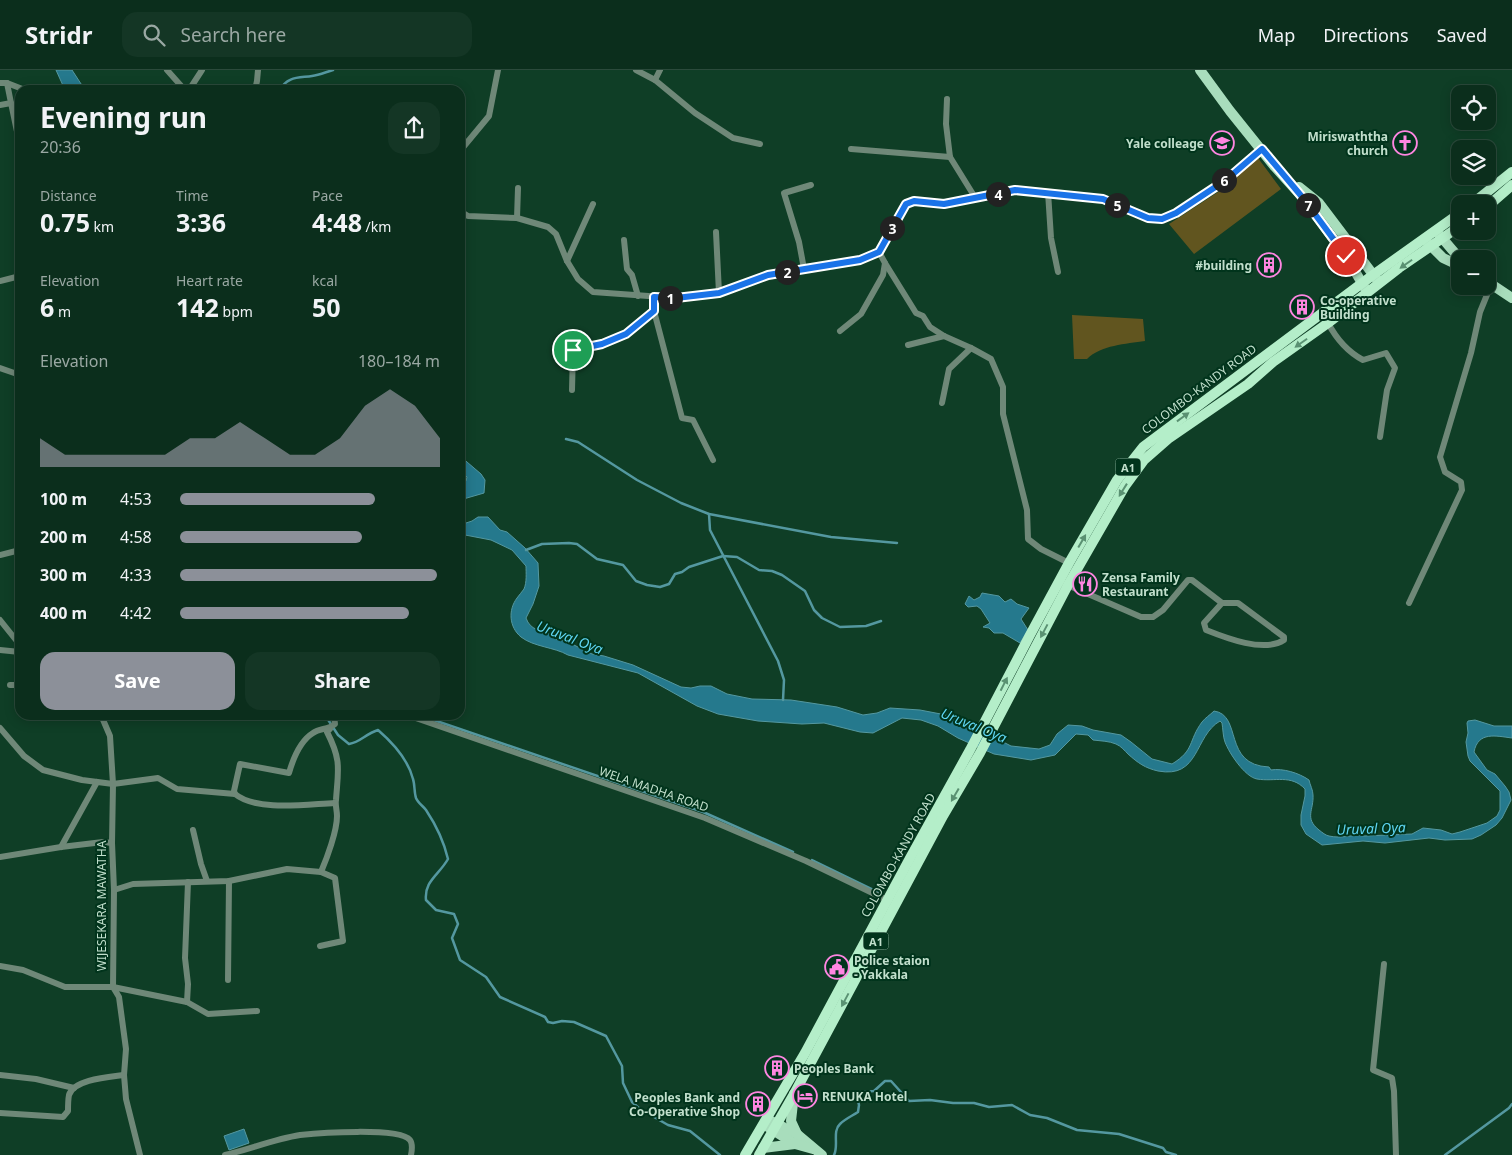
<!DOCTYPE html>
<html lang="en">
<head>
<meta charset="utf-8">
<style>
	:root { --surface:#0b2e1c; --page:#143625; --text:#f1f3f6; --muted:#9aa8a3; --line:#2b4a3b; --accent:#8c9099 }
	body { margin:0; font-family:"Noto Sans",sans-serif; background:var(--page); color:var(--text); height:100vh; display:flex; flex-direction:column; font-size:19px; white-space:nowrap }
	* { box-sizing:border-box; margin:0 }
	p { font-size:16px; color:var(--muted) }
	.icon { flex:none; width:28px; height:28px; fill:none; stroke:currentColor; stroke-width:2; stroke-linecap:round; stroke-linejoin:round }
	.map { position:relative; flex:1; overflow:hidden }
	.drawer { position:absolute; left:15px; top:15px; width:450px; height:635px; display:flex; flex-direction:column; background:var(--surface); border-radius:15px; box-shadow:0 2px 12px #0003,0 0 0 1px var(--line) }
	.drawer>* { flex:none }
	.buttons { position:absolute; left:1451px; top:15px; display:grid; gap:10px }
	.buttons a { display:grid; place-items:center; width:45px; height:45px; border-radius:10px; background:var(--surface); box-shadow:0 2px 12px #0003,0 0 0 1px var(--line); font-size:25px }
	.pin { position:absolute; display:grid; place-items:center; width:42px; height:42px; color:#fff; margin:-21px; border:2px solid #fff; border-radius:50%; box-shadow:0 1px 5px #0007 }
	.km { position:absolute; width:25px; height:25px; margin:-12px; border-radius:50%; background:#222; color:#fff; font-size:14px; line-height:25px; text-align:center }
	.round { display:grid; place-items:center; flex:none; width:52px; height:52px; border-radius:15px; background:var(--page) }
	.overview { display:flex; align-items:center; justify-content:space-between; height:85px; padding:0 25px }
	h1 { font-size:28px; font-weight:700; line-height:38px }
	.stats { display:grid; grid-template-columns:repeat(3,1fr); gap:8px; height:85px; padding:5px 25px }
	.stats div { display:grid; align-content:center }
	.stats b { font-size:25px; font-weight:700 }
	.stats small { font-size:14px; font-weight:400 }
	.stats p { font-size:14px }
	.chart { height:140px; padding:10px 25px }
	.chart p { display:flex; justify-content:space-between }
	.chart svg { width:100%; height:90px; margin-top:5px; fill:var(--accent); opacity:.7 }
	.button { display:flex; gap:10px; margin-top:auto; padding:10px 25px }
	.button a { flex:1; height:58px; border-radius:15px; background:var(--accent); color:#fff; font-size:20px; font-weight:700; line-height:58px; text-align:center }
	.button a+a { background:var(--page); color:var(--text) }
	ul { padding:0 25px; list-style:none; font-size:16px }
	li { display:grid; grid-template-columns:80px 60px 1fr; align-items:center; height:38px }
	li i { height:12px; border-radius:6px; background:var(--accent) }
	header { display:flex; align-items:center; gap:30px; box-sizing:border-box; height:70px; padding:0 25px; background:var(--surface); border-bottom:1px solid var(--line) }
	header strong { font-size:24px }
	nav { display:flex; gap:28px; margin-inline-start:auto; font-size:18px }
	.search { width:350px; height:45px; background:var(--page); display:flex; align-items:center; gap:12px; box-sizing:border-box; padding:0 18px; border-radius:15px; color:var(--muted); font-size:19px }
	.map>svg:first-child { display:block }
	.green { fill:#61551f }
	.water { fill:#25798d; stroke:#5498a0 }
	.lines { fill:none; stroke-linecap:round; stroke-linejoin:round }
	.stream { stroke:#5498a0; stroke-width:2.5 }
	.minor { stroke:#6f8878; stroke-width:6 }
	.primary { stroke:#a8ddbc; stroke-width:10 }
	.trunk { stroke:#b4eec9; stroke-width:10 }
	.oneway { fill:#5a9172 }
	.route-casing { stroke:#fff; stroke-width:10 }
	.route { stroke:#1a73e8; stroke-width:6 }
	.labels { text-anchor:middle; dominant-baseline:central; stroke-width:4; stroke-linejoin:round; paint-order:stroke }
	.shield { fill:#01341c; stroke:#87ac97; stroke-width:1 }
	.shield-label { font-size:11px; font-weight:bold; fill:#c1dfcc }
	.poi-label { font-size:12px; font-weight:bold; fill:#c1dfcc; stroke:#01341c; text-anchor:start }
	.street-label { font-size:12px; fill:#c1dfcc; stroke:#01341c }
	.water-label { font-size:14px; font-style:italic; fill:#5fd5f3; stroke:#01341c }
</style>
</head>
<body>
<header>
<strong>Stridr</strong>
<div class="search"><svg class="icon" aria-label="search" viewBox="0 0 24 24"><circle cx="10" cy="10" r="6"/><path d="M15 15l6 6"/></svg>Search here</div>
<nav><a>Map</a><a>Directions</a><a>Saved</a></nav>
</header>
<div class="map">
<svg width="1512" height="1085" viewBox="0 0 1512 1085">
	<rect width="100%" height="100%" fill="#0f3e26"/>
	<g class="green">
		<polygon points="1258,88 1281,119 1194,184 1169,154 1218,122"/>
		<path d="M 1072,245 L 1143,249 L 1145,271 C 1126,274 1101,275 1087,289 L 1074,289 Z"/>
	</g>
	<g class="water">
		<polygon points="56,0 72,0 85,20 65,20"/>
		<polygon points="460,386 481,404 485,410 484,423 460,430 460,415 466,411 467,407 460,400"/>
		<path d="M 478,447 L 488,447 L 500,460 L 507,462 L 525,478 L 538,493 L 539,516 L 533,534 L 526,548 C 530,560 541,561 553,565 L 555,569 L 566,571 L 592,584 L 604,586 L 633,595 L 681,617 L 691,618 L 700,616 L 711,616 L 727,624 L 752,629 L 791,630 L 837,637 L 863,645 L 877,643 L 890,638 L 920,640 L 946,645 L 960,650 L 1011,676 L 1039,679 L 1050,675 L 1057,664 L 1068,655 L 1082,656 L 1093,660 L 1121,665 L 1131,672 L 1152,689 L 1172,694 C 1195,680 1188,671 1202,652 C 1205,648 1210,645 1214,641 C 1243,645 1222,695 1269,697 L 1271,700 C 1283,698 1299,703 1309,710 C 1310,715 1313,720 1313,725 C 1314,740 1304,748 1319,760 C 1323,763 1325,765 1329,766 C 1342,769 1353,764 1364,766 L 1412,764 L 1423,758 L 1441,760 L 1452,764 L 1460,762 L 1487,753 L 1497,746 L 1500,740 L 1500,721 L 1470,691 L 1468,686 L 1466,672 L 1468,663 L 1467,653 L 1468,651 L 1475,650 L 1494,656 L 1512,656 L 1512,668 C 1496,666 1478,661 1474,682 L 1487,700 L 1495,704 L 1505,716 L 1509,722 L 1511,730 L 1502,748 L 1496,755 L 1481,765 L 1472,769 L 1445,770 L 1429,768 L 1385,773 L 1363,771 L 1322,775 L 1306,764 L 1301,755 L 1301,745 L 1305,726 L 1305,719 C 1291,704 1275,712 1257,709 C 1245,707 1229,683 1225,672 C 1223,667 1223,659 1222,653 L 1220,651 C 1194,666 1200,709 1158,701 C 1145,698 1138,693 1128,684 C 1125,681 1121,676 1116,674 C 1109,671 1101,671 1093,670 L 1088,665 L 1076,664 L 1055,685 L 1031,690 L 994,684 L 958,668 L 938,656 L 921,650 L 902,648 L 873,663 L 860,662 L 824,653 L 802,654 L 758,651 L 718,644 L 697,636 L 638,603 L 568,585 C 554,577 534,577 521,567 C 509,557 508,540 517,528 C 519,525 522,522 524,519 C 527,512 526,503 526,496 L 512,480 L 491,470 L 460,464 L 460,455 L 472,451 Z"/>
		<polygon points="982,523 999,526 1005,532 1011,529 1017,534 1029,538 1021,549 1028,560 1020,573 1003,563 994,563 989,558 983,557 990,553 981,539 977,536 968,537 965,534 969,526 974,530 980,527"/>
		<polygon points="244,1059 249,1073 229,1080 224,1066"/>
	</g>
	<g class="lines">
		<g class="stream">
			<path d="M 280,20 C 287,6 299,8 312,6 C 319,5 326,2 333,0"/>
			<polyline points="566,369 578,372 637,410 681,433 709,444 831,467 897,473"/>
			<polyline points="709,444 710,460 778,591 784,610 783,630"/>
			<polyline points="526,480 542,474 569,473 577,474 597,489 623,495 636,511 647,515 660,517 669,514 675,504 682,502 689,497 723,486 737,487 759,500 772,501 782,505 805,521 814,540 822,548 840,557 866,556 881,551"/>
			<path d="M 325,645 L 338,665 L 349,674 C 361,672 365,664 378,660 C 393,673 408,689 413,709 C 415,715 414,722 416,728 C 418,733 423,736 426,740 C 436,755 444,772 448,789 C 439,805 424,811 426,830 L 436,840 L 454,844 L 458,854 L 452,868 L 460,890 L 486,907 L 500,927 L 545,947 L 548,952 L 553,953 L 562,951 L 574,952 L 606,966 L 622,996 L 623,1013 L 632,1032 L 640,1039 L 668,1055 L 690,1061 L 720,1085"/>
			<polyline points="419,645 703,742 793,782"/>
			<polyline points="812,790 880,823"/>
			<path d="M 834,1085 C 839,1076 832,1061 840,1054 C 845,1049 852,1046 858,1042 L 859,1035 L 857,1027 L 860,1022 L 874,1021 L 885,1011 L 891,1011 L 909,1031 L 930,1030 L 953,1033 L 974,1033 L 989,1037 L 1012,1035 L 1030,1045 L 1047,1048 L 1077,1060 L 1119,1064 L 1163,1078 L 1166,1082 L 1176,1085"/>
			<polyline points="1445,1085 1509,1038 1512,1034"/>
		</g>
		<g class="minor">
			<polyline points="167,0 183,18 187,20 191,17 202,0"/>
			<polyline points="636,0 655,10"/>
			<polyline points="660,0 655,10 695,43 733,68 760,74"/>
			<polyline points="0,13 7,13 25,20"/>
			<polyline points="255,20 257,11 258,0"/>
			<polyline points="947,29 946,54 950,87 976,129"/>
			<polyline points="11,33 20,76"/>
			<polyline points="0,35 11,33 7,13"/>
			<polyline points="851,79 950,87"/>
			<polyline points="460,81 489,46 498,0"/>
			<polyline points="1048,122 1051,168 1058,202"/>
			<polyline points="460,141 468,146 517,148 548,157 556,164 567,191 578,209 593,222 676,228 719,223 768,205 860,190 879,182 906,134 914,131 943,134 976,129 1015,120 1103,129 1148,148 1162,149 1176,143 1225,110 1262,79"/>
			<polyline points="517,148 518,118"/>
			<polyline points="716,162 719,223"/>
			<polyline points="624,170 627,199 632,205 638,226"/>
			<polyline points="567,191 593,134"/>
			<polyline points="885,193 916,243 923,246 930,257 944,266 971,278 991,289 1003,317 1003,344 1027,440 1028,469 1041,479 1069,493"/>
			<polyline points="804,199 799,172 784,123 811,115"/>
			<polyline points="0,211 20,206"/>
			<polyline points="654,227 654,241 682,348 693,350 713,390"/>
			<path d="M 1328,253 C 1336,268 1348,282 1363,290 L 1386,283 L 1395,298 L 1387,320 L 1380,367"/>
			<polyline points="840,261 861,244 883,205 885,193 879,182"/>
			<polyline points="908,275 944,266"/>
			<polyline points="0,298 20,305"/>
			<polyline points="572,320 573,280 602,274 626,263 654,241"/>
			<polyline points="942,333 949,299 971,278"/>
			<polyline points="0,485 20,480"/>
			<path d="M 1065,514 L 1141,547 L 1153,547 L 1163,540 L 1188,510 L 1192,510 L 1222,533 L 1238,533 L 1284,567 L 1284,570 C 1264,583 1226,568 1206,560 L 1204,553 L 1222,533"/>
			<polyline points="1409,533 1462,420 1461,412 1445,402 1440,387 1471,283 1480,242 1491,215"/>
			<polyline points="0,550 20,575"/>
			<polyline points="0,580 20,582"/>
			<polyline points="10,615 20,615"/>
			<polyline points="101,645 110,666 113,714 112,773 114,820 113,917 119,927 126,979 124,1005 126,1029 140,1085"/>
			<polyline points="407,645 705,748 806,791 887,830"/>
			<path d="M 0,658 L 24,686 L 43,700 L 82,710 L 113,714 L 158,708 L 177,719 L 235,724 C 257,742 308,734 335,733"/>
			<path d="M 235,724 L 234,721 L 240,694 L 289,703 C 293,689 300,671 313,663 C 320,658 328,660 335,654 L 334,645"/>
			<polyline points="193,760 201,794 207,811"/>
			<polyline points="61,777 97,712"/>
			<polyline points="0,787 61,777 103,772 112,773"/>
			<path d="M 321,802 C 327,788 337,761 337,746 C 337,740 335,735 336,730 C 338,700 342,691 327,662 L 330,659"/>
			<polyline points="114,820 133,814 229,811 287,799 321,802 335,808 343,871 320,876"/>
			<polyline points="1384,894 1373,1000 1392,1008 1394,1021 1396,1085"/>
			<polyline points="0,896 23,900 65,917 113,917 187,932 208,944 257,941"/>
			<polyline points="228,910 229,811"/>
			<polyline points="187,932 188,914 185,888 188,812"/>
			<polyline points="0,1005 36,1009 74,1018"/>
			<path d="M 0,1043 L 63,1047 L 68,1041 C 68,1036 68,1030 69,1025 C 74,1009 110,1007 124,1005"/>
			<path d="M 225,1085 C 250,1079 275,1069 300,1065 C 318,1063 399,1057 410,1070 C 413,1074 412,1080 411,1085"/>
		</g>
		<g class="primary">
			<polyline points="1200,0 1230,41 1275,97 1303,128 1346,186 1366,220"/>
			<polyline points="1299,117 1319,133 1378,211"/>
			<polyline points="1437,162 1460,189"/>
			<polyline points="1425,170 1443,188 1460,196"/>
			<polyline points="1488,212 1512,228"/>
			<polyline points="794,1024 791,1051 797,1064"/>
			<polyline points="769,1050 797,1064 822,1085"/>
			<polyline points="768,1057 795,1074 813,1079"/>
			<polyline points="763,1078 795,1074"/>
		</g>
		<g class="trunk">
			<polyline points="1472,134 1512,102"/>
			<polyline points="1488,136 1512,115"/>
			<polyline points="745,1085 805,983 910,788 970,680 1030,565 1069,493 1117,410 1143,377 1373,205 1460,143"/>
			<polyline points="759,1085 794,1024 943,746 980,683 1068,515 1125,416 1144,390 1168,369 1248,314 1273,292 1328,253 1399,198 1460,156"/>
		</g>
	</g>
	<defs><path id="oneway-solid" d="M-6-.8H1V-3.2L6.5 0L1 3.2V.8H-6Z" transform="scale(1.25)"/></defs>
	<g class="oneway">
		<use href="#oneway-solid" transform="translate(1406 194) rotate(145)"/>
		<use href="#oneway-solid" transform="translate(1301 273) rotate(145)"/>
		<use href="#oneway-solid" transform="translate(1183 347) rotate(-36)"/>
		<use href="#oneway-solid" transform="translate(1123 420) rotate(122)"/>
		<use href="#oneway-solid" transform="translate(1082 471) rotate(-60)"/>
		<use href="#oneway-solid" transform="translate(1044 561) rotate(118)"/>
		<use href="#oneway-solid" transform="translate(1004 614) rotate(-63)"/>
		<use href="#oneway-solid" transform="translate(955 725) rotate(120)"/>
		<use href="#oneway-solid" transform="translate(845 930) rotate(118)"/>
	</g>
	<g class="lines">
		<g class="route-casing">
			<polyline id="route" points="573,280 602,274 626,264 654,241 654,227 676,228 719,223 768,205 860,190 879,182 906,134 914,131 944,134 1015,120 1103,129 1148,148 1162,149 1176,143 1226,110 1262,79 1303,128 1346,186"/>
		</g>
		<use href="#route" class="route"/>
	</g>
	<defs>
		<g id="school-ring" transform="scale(1.25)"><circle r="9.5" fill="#01341c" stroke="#fe86e1" stroke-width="1.5"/><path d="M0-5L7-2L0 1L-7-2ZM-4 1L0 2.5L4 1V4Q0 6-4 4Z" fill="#fe86e1"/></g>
		<g id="church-ring" transform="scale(1.25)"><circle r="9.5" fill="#01341c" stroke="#fe86e1" stroke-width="1.5"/><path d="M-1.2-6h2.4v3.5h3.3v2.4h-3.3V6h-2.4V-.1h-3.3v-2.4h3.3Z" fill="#fe86e1"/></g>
		<g id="building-ring" transform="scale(1.25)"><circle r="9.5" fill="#01341c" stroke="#fe86e1" stroke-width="1.5"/><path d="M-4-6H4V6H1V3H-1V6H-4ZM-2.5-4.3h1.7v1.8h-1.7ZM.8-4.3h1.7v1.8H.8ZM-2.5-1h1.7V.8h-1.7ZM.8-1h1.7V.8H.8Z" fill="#fe86e1"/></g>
		<g id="restaurant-ring" transform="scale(1.25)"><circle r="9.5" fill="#01341c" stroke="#fe86e1" stroke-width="1.5"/><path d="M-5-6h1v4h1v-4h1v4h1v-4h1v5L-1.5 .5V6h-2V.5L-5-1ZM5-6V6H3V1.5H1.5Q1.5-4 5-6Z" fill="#fe86e1"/></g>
		<g id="civic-ring" transform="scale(1.25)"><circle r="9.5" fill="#01341c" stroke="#fe86e1" stroke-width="1.5"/><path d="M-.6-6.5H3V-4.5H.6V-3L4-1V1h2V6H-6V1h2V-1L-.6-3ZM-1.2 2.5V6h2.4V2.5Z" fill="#fe86e1"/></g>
		<g id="hotel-ring" transform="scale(1.25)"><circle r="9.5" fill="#01341c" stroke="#fe86e1" stroke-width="1.5"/><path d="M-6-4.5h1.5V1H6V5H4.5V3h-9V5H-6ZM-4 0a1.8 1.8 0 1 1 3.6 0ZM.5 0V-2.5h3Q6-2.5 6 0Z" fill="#fe86e1"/></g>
	</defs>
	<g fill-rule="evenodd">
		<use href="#school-ring" x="1222" y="73"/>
		<use href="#church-ring" x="1405" y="73"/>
		<use href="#building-ring" x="1269" y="195"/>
		<use href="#building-ring" x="1302" y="237"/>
		<use href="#restaurant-ring" x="1085" y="514"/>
		<use href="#civic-ring" x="837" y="897"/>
		<use href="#building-ring" x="777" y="998"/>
		<use href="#hotel-ring" x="805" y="1026"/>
		<use href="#building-ring" x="758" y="1034"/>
	</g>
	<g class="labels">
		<g class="shield">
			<rect x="1115.5" y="388.5" width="25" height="17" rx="4"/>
			<rect x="863.5" y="862.5" width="25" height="17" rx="4"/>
		</g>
		<g class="shield-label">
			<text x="1128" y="397">A1</text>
			<text x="876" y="871">A1</text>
		</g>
		<g class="poi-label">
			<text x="1388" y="66" text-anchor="end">Miriswaththa<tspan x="1388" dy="14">church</tspan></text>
			<text x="1204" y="73" text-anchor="end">Yale colleage</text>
			<text x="1252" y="195" text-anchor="end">#building</text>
			<text x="1320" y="230">Co-operative<tspan x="1320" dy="14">Building</tspan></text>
			<text x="1102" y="507">Zensa Family<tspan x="1102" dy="14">Restaurant</tspan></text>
			<text x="854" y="890">Police staion<tspan x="854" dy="14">- Yakkala</tspan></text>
			<text x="794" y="998">Peoples Bank</text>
			<text x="822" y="1026">RENUKA Hotel</text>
			<text x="740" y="1027" text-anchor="end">Peoples Bank and<tspan x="740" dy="14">Co-Operative Shop</tspan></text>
		</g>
		<g class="street-label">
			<text transform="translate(1199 319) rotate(-37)">COLOMBO-KANDY ROAD</text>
			<text transform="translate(654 719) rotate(19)">WELA MADHA ROAD</text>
			<text transform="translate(898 785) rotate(-61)">COLOMBO-KANDY ROAD</text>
			<text transform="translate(101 836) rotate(-90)">WIJESEKARA MAWATHA</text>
		</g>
		<g class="water-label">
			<text transform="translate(570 567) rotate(21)">Uruval Oya</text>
			<text transform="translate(974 655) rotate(22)">Uruval Oya</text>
			<text transform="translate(1371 758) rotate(-2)">Uruval Oya</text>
		</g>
	</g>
</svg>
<div class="buttons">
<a><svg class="icon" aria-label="locate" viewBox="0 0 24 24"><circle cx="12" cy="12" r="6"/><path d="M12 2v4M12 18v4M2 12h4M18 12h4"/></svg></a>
<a><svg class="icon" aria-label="layers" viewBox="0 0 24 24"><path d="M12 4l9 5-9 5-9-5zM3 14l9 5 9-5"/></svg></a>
<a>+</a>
<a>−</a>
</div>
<div class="pin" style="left:573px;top:280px;background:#1e9e55"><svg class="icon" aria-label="arrive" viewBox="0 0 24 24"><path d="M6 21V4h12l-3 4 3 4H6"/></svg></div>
<div class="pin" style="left:1346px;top:186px;background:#d93025"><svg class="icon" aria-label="check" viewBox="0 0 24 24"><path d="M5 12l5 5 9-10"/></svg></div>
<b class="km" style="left:670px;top:228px">1</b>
<b class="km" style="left:787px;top:202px">2</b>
<b class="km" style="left:892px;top:158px">3</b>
<b class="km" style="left:998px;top:124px">4</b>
<b class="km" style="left:1117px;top:135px">5</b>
<b class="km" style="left:1224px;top:110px">6</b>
<b class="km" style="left:1308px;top:135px">7</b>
<section class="drawer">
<div class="overview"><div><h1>Evening run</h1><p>20:36</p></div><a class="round"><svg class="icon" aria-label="share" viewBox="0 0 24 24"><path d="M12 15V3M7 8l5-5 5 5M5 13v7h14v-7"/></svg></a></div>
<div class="stats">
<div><p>Distance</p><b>0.75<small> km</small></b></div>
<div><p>Time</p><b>3:36</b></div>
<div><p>Pace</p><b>4:48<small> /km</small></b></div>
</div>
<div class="stats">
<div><p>Elevation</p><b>6<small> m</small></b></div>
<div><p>Heart rate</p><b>142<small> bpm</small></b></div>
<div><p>kcal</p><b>50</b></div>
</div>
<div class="chart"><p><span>Elevation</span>180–184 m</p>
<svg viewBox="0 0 160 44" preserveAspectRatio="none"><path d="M0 44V30L10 38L20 38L30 38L40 38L50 38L60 30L70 30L80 22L90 30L100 38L110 38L120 30L130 14L140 6L150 14L160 30V44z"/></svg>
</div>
<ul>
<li><b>100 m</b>4:53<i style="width:75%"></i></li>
<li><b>200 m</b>4:58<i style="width:70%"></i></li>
<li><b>300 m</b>4:33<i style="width:99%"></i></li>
<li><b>400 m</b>4:42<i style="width:88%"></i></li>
</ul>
<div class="button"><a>Save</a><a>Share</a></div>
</section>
</div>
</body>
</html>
